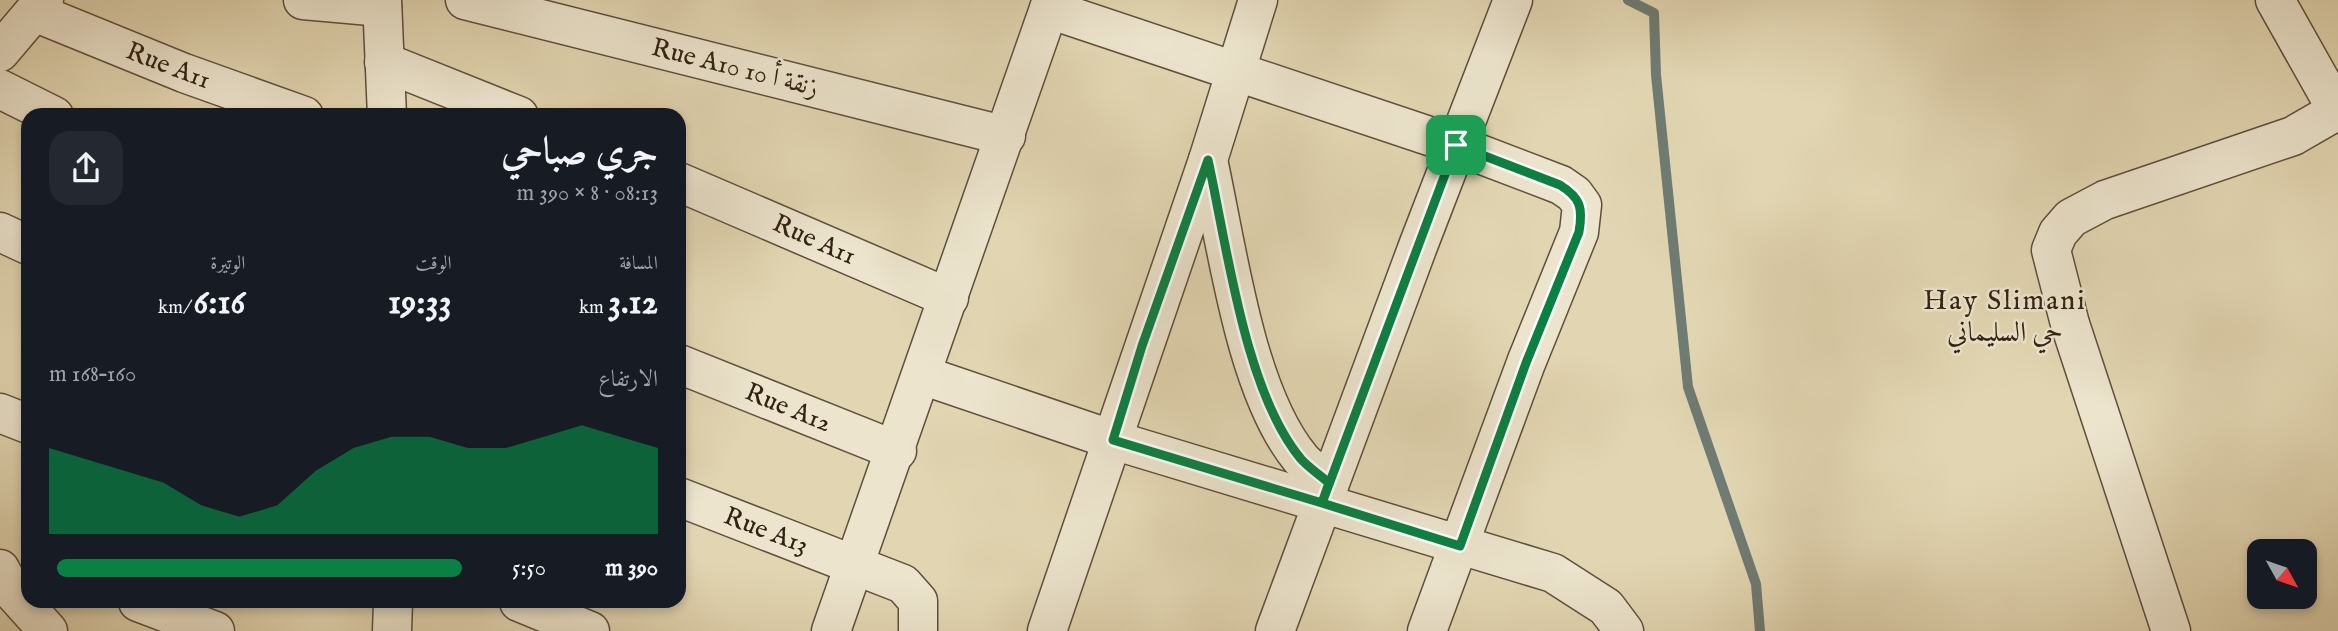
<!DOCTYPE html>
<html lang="ar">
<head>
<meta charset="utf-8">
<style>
	:root { --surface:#171b24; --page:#242831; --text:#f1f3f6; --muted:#9ea1a6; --accent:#0b8043 }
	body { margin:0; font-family:"IM FELL English",Amiri,serif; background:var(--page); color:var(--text); direction:rtl; height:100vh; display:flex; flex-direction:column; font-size:26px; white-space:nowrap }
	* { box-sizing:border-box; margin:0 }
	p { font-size:23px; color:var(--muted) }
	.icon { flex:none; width:38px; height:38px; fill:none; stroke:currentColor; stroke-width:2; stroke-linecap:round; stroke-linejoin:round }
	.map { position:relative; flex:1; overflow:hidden; direction:ltr }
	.sheet { position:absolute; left:21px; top:108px; width:665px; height:500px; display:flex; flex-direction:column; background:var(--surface); border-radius:21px; box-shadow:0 4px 10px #0003; direction:rtl }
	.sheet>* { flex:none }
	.needle { width:46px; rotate:130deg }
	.controls { position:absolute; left:2247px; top:539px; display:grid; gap:14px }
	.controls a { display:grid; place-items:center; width:70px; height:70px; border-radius:14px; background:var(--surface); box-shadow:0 4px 10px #0003; font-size:35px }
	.pin { position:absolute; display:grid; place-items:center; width:60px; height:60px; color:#fff; margin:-30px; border-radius:14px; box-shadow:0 4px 10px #0006 }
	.round { display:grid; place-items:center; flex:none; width:74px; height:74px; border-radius:21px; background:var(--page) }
	.summary { display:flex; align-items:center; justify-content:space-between; height:119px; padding:0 28px }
	h1 { font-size:38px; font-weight:800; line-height:52px }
	.metrics { display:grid; grid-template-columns:repeat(3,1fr); gap:10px; height:119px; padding:7px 28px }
	.metrics div { display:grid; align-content:center }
	.metrics b { font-size:35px; font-weight:800 }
	.metrics small { font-size:19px; font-weight:400 }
	.metrics p { font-size:19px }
	.chart { height:196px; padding:14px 28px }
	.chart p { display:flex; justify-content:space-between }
	.chart svg { width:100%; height:126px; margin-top:7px; fill:var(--accent); opacity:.7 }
	ul { padding:0 28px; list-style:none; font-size:23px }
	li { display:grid; grid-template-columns:112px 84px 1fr; align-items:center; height:52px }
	li i { height:18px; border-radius:9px; background:var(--accent) }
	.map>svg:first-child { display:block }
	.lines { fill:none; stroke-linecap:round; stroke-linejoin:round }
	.stream { stroke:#6f7b74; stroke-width:10 }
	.minor-casing { stroke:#5e4f3c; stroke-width:41 }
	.minor { stroke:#ece4cd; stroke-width:38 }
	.route-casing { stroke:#fff; stroke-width:14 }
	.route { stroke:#0b8043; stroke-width:9 }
	.labels { text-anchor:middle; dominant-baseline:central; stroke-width:5; stroke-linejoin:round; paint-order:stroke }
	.street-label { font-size:26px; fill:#322214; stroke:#ece4cd }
	.neighbourhood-label { font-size:28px; letter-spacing:2px; fill:#322214; stroke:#ece4cd }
</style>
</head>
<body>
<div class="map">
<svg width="2338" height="631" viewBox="0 0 2338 631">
	<rect width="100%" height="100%" fill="#e2d6b2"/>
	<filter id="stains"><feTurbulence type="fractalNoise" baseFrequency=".00286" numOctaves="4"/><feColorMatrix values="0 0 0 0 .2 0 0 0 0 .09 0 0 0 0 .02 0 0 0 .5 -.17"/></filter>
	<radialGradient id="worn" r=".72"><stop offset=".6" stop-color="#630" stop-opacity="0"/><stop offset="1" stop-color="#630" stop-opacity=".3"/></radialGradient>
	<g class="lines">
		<polyline class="stream" points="1628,0 1654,13 1656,75 1688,387 1756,584 1760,631"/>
		<g class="minor-casing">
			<g id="minor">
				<polyline points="303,0 382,7"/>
				<polyline points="382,0 387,116"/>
				<polyline points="465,0 1006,136"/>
				<polyline points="2275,0 2338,112"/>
				<polyline points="1049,9 1456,145 1561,185 1574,194 1582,205 1579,232 1526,363 1427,631"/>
				<polyline points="34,12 184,73 304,116"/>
				<polyline points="0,52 44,0"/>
				<polyline points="384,62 519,116"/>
				<polyline points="0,89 54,116"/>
				<path d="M 1208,160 C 1227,246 1245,392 1301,459 C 1309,468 1320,475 1329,483"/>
				<polyline points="679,182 949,298"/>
				<polyline points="0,232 28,245"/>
				<polyline points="679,364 897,451"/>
				<polyline points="922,375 1113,440 1553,573 1606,607 1624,631"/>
				<polyline points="0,413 28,424"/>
				<polyline points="679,497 903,584 918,601 918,631"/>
				<polyline points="0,569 12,591 48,631"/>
				<polyline points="138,602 215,631"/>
				<polyline points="519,602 590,631"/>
				<polyline points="392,631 393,602"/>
				<polyline points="831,631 1052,0"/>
				<polyline points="1047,631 1208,160 1258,0"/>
				<polyline points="1275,631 1418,246 1513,0"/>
				<polyline points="2171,631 2070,324 2051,250 2058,233 2071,218 2105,200 2293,136 2338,110"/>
			</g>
		</g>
		<use href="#minor" class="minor"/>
	</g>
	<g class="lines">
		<g class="route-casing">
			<path id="route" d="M 1456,145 L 1322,503 L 1113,440 L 1142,346 L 1208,160 C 1227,246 1245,392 1301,459 C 1309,468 1320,475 1329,483 L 1322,503 L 1460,546 L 1526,363 L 1579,232 C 1583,208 1581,198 1560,185 L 1456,145"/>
		</g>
		<use href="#route" class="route"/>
	</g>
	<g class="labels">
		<g class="street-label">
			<text transform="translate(168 66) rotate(21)">Rue A11</text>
			<text transform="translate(735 68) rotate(14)">Rue A10 زنقة أ 10</text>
			<text transform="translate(814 240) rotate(24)">Rue A11</text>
			<text transform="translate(788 408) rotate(22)">Rue A12</text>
			<text transform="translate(766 531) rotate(21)">Rue A13</text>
		</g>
		<g class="neighbourhood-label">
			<text x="2005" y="301">Hay Slimani<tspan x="2005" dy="32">حي السليماني</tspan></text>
		</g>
	</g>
	<rect width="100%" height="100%" filter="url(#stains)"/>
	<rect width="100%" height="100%" fill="url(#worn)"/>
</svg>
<div class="controls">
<a><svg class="needle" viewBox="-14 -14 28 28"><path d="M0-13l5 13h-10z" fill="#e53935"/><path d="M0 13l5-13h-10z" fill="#9ea1a6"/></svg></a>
</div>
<div class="pin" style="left:1456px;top:145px;background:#1e9e55"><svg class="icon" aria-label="arrive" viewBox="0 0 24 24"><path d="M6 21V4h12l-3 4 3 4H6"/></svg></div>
<section class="sheet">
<div class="summary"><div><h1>جري صباحي</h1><p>08:13 · 8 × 390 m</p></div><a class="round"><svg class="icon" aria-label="share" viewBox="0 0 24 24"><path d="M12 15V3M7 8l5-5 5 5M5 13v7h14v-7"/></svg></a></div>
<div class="metrics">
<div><p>المسافة</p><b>3.12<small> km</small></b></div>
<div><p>الوقت</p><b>19:33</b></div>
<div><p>الوتيرة</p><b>6:16<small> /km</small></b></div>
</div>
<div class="chart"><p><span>الارتفاع</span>160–168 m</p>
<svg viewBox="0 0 160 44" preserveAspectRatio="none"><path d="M0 44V14L10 18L20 22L30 26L40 34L50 38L60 34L70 22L80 14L90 10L100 10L110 14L120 14L130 10L140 6L150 10L160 14V44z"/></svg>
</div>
<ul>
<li><b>390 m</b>5:50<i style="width:98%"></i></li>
</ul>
</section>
</div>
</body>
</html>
